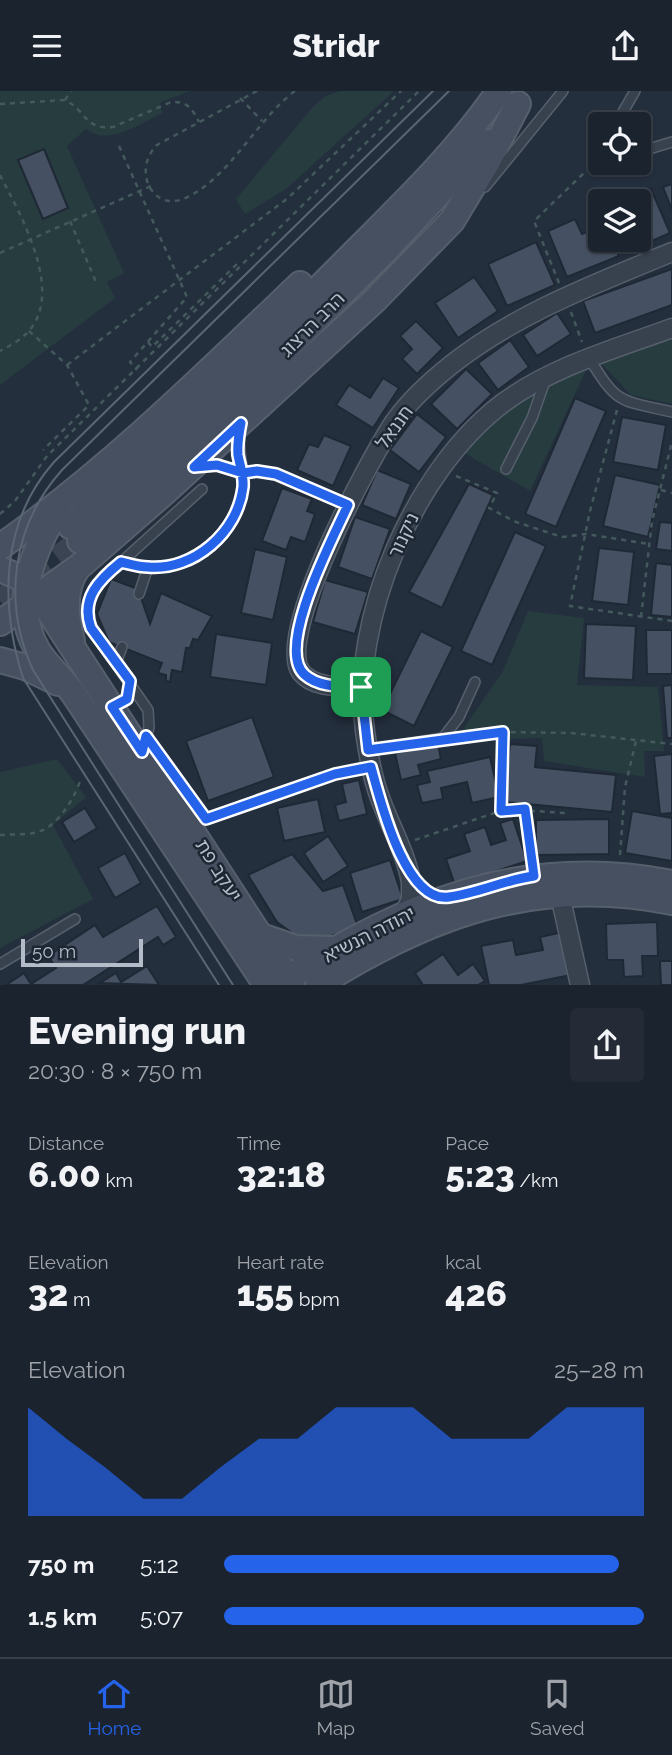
<!DOCTYPE html>
<html lang="en">
<head>
<meta charset="utf-8">
<style>
	:root { --surface:#1b232e; --page:#242b36; --text:#f1f3f6; --muted:#a0a4aa; --line:#39404a; --accent:#2563eb }
	body { margin:0; font-family:Raleway,"Noto Sans Hebrew",sans-serif; background:var(--page); color:var(--text); height:100vh; display:flex; flex-direction:column; font-size:26px; white-space:nowrap }
	* { box-sizing:border-box; margin:0 }
	p { font-size:23px; color:var(--muted) }
	.icon { flex:none; width:38px; height:38px; fill:none; stroke:currentColor; stroke-width:2; stroke-linecap:round; stroke-linejoin:round }
	.map { position:relative; height:894px; overflow:hidden }
	.panel { display:flex; flex-direction:column; background:var(--surface); flex:1 }
	.panel>* { flex:none }
	.buttons { position:absolute; left:588px; top:21px; display:grid; gap:14px }
	.buttons a { display:grid; place-items:center; width:63px; height:63px; border-radius:7px; background:var(--surface); box-shadow:0 2px 5px #0004,0 0 0 2px var(--line); font-size:35px }
	.scale { position:absolute; left:21px; bottom:18px; width:122px; box-sizing:border-box; padding-left:7px; border:4px solid #b4bcc9; border-top:0; font-size:19px; line-height:24px; white-space:nowrap; color:#b4bcc9; -webkit-text-stroke:5px #1d2633; paint-order:stroke }
	.pin { position:absolute; display:grid; place-items:center; width:60px; height:60px; color:#fff; margin:-30px; border-radius:14px; box-shadow:0 4px 10px #0006 }
	.round { display:grid; place-items:center; flex:none; width:74px; height:74px; border-radius:7px; background:var(--page) }
	.headline { display:flex; align-items:center; justify-content:space-between; height:119px; padding:0 28px }
	h1 { font-size:38px; font-weight:800; line-height:52px }
	.stats { display:grid; grid-template-columns:repeat(3,1fr); gap:10px; height:119px; padding:7px 28px }
	.stats div { display:grid; align-content:center }
	.stats b { font-size:35px; font-weight:800 }
	.stats small { font-size:19px; font-weight:400 }
	.stats p { font-size:19px }
	.chart { height:196px; padding:14px 28px }
	.chart p { display:flex; justify-content:space-between }
	.chart svg { width:100%; height:126px; margin-top:7px; fill:var(--accent); opacity:.7 }
	ul { padding:0 28px; list-style:none; font-size:23px }
	li { display:grid; grid-template-columns:112px 84px 1fr; align-items:center; height:52px }
	li i { height:18px; border-radius:9px; background:var(--accent) }
	header { display:flex; justify-content:space-between; align-items:center; height:91px; padding:0 28px; background:var(--surface); font-size:32px; font-weight:800 }
	.menu { display:flex; justify-content:space-around; align-items:center; height:98px; border-top:2px solid var(--line); background:var(--surface); font-size:19px; color:var(--muted) }
	.menu a { display:grid; justify-items:center; gap:4px }
	.menu .selected { color:var(--accent) }
	.map>svg:first-child { display:block }
	.green { fill:#263c3f }
	.building { fill:#455162; stroke:#1f2835; stroke-width:2 }
	.lines { fill:none; stroke-linecap:round; stroke-linejoin:round }
	.secondary-tunnel { stroke:#3a4453; stroke-width:24; stroke-dasharray:24 12; stroke-linecap:butt }
	.lane-casing { stroke:#565f6c; stroke-width:12 }
	.street-casing { stroke:#565f6c; stroke-width:21 }
	.secondary-casing { stroke:#565f6c; stroke-width:28 }
	.path { stroke:#44595c; stroke-width:2.5; stroke-dasharray:5 5; stroke-linecap:butt }
	.lane { stroke:#38414e; stroke-width:9 }
	.street { stroke:#38414e; stroke-width:18 }
	.secondary { stroke:#465061; stroke-width:24 }
	.tram { stroke:#5a6575; stroke-width:2 }
	.route-casing { stroke:#fff; stroke-width:14 }
	.route { stroke:#2563eb; stroke-width:9 }
	.labels { text-anchor:middle; dominant-baseline:central; stroke-width:5; stroke-linejoin:round; paint-order:stroke }
	.street-label { font-size:19px; fill:#b4bcc9; stroke:#1d2633 }
</style>
</head>
<body>
<header><svg class="icon" aria-label="menu" viewBox="0 0 24 24"><path d="M4 6h16M4 12h16M4 18h16"/></svg>Stridr<svg class="icon" aria-label="share" viewBox="0 0 24 24"><path d="M12 15V3M7 8l5-5 5 5M5 13v7h14v-7"/></svg></header>
<div class="map">
<svg width="672" height="894" viewBox="0 0 672 894">
	<rect width="100%" height="100%" fill="#242f3e"/>
	<g class="green">
		<path d="M 0,0 L 190,0 L 159,12 L 163,22 C 141,32 108,56 86,38 L 67,55 L 124,182 L 107,191 L 115,207 L 0,294 Z"/>
		<polygon points="339,0 394,0 286,98 245,123 236,108 312,17 324,6"/>
		<polygon points="672,243 672,313 631,304 597,268"/>
		<polygon points="589,273 530,400 461,360 497,324 531,302"/>
		<polygon points="528,520 584,527 577,594 658,596 664,660 644,660 645,686 544,670 542,647 506,648 462,640 503,580"/>
		<polygon points="57,668 86,706 53,734 93,808 0,857 0,681"/>
	</g>
	<g class="building">
		<polygon points="44,58 68,117 43,128 18,69"/>
		<polygon points="672,93 672,119 663,96"/>
		<polygon points="651,98 670,142 629,160 624,149 639,149 639,110 622,110"/>
		<polygon points="575,128 582,143 600,136 600,149 612,149 619,165 567,186 548,140"/>
		<polygon points="536,151 555,194 507,215 488,173"/>
		<polygon points="672,178 672,214 595,242 583,210"/>
		<polygon points="474,186 498,220 458,247 435,212"/>
		<polygon points="557,222 571,243 537,265 523,244"/>
		<polygon points="416,230 443,257 417,283 402,268 412,258 400,245"/>
		<polygon points="510,249 529,276 498,299 478,272"/>
		<polygon points="466,278 492,303 457,338 431,313"/>
		<polygon points="383,287 399,297 373,337 336,314 349,294 370,307"/>
		<polygon points="575,307 606,320 556,436 525,423"/>
		<polygon points="417,323 446,346 419,381 390,359"/>
		<polygon points="622,326 666,334 658,379 613,371"/>
		<polygon points="324,344 351,355 333,395 297,379 309,353 318,356"/>
		<polygon points="377,379 411,393 396,428 362,414"/>
		<polygon points="615,384 660,394 648,446 603,435"/>
		<polygon points="469,393 493,404 442,517 409,501"/>
		<polygon points="282,397 312,408 307,420 315,423 305,451 291,446 286,459 262,450"/>
		<polygon points="355,426 390,438 372,488 338,476"/>
		<polygon points="660,431 672,432 672,460 656,458"/>
		<polygon points="515,441 546,455 492,574 461,560"/>
		<polygon points="599,457 634,461 628,514 592,510"/>
		<polygon points="255,458 287,466 273,529 241,522"/>
		<polygon points="656,472 672,474 672,526 651,524"/>
		<polygon points="111,488 138,498 150,533 161,502 212,525 198,549 193,548 190,557 186,557 182,581 172,579 170,591 166,590 166,584 158,582 162,572 109,551 97,523"/>
		<polygon points="325,489 368,501 355,543 313,531"/>
		<polygon points="586,533 636,535 633,589 584,587"/>
		<polygon points="646,539 672,539 672,583 647,583"/>
		<polygon points="421,540 453,556 414,635 382,619"/>
		<polygon points="216,543 272,552 266,594 210,586"/>
		<polygon points="672,594 672,647 667,647 663,595"/>
		<polygon points="252,626 274,686 208,710 186,650"/>
		<polygon points="438,653 441,668 418,674 421,684 401,689 395,662"/>
		<polygon points="510,653 537,655 535,676 616,684 612,721 504,711"/>
		<polygon points="672,663 672,722 660,723 654,665"/>
		<polygon points="490,666 499,706 472,712 467,691 441,697 443,708 422,712 417,694 430,691 427,680"/>
		<polygon points="359,689 367,723 339,730 335,714 346,711 342,693"/>
		<polygon points="318,708 325,741 284,750 277,717"/>
		<polygon points="85,717 97,737 74,751 62,731"/>
		<polygon points="632,720 672,727 672,770 625,762"/>
		<polygon points="513,728 527,770 455,794 446,768 470,760 464,743 485,736 491,754 506,749 500,732"/>
		<polygon points="609,728 609,763 536,764 536,729"/>
		<polygon points="328,745 348,775 323,791 304,762"/>
		<polygon points="125,762 141,792 115,807 98,777"/>
		<polygon points="292,763 323,800 343,794 358,836 307,853 277,831 248,784"/>
		<polygon points="390,769 403,808 362,821 350,782"/>
		<polygon points="157,815 176,846 163,854 158,846 83,894 6,894 24,882 31,893 56,877 48,865 95,834 103,846"/>
		<polygon points="657,831 658,865 642,865 643,885 624,886 623,869 607,869 606,833"/>
		<polygon points="563,841 571,884 521,894 489,894 481,855 513,849 516,864 543,859 540,846"/>
		<polygon points="443,863 458,884 473,873 485,890 478,894 423,894 415,882"/>
		<polygon points="660,870 672,870 672,894 661,894"/>
		<polygon points="147,875 159,894 100,892 116,882 121,891"/>
	</g>
	<g class="lines">
		<polyline class="secondary-tunnel" points="0,510 80,450"/>
		<g class="lane-casing">
			<g id="lane">
				<polyline points="616,33 635,0"/>
				<polyline points="600,60 592,75 602,72"/>
				<polyline points="639,61 672,51"/>
				<polyline points="485,96 563,0"/>
				<path d="M 589,267 C 618,314 619,309 672,321"/>
				<polyline points="204,374 217,374 243,382"/>
				<polyline points="506,378 532,327 546,287"/>
				<path d="M 121,471 C 130,473 139,475 147,476 C 193,481 241,440 243,393 C 244,375 237,359 240,340"/>
				<polyline points="139,503 148,476"/>
				<polyline points="116,572 122,556"/>
				<polyline points="112,616 127,609 130,590"/>
				<polyline points="146,645 207,728 269,705"/>
				<polyline points="144,656 149,636 148,619 91,537 87,518 95,495 202,398"/>
				<polyline points="368,659 443,647 459,626 475,591"/>
				<polyline points="0,873 75,828"/>
			</g>
		</g>
		<g class="street-casing">
			<g id="street">
				<path d="M 361,596 C 343,595 314,598 301,581 C 274,545 370,367 395,330 C 410,309 431,290 451,274 C 515,223 597,192 672,161"/>
				<polyline points="558,795 580,894"/>
				<path d="M 403,825 L 411,808 L 411,791 C 406,762 390,735 380,707 C 372,686 368,662 365,640 C 349,530 414,379 503,312 C 553,275 615,258 672,237"/>
			</g>
		</g>
		<g class="secondary-casing">
			<g id="secondary">
				<path d="M 58,418 C 33,459 10,514 38,560 C 48,576 62,587 73,602 L 266,894"/>
				<path d="M 70,435 C 162,355 248,268 335,181 C 391,124 453,67 499,0"/>
				<polyline points="80,450 172,371 385,160 487,51"/>
				<path d="M 0,456 C 109,379 204,285 300,193"/>
				<polyline points="0,478 19,486 39,505 292,894"/>
				<polyline points="0,532 80,475 165,401 374,210 452,130 487,72 518,13"/>
				<path d="M 72,550 C 66,527 62,499 77,478"/>
				<polyline points="0,569 25,576 58,592"/>
				<polyline points="261,845 296,857 336,858"/>
				<path d="M 277,894 C 401,813 522,762 672,792"/>
				<path d="M 318,894 C 431,823 538,784 672,811"/>
			</g>
		</g>
		<g class="path">
			<path d="M 257,0 L 157,54 C 132,79 152,120 183,108 C 228,90 256,29 295,0"/>
			<polyline points="240,7 262,30"/>
			<polyline points="65,9 71,0"/>
			<path d="M 0,13 L 65,9 C 87,20 84,39 113,36 L 171,11 C 187,10 192,17 199,31"/>
			<polyline points="119,55 187,206 130,271 137,279"/>
			<path d="M 0,84 C 20,123 66,202 27,242 C 19,250 9,255 0,260"/>
			<polyline points="70,130 96,191"/>
			<polyline points="0,162 151,95"/>
			<polyline points="559,192 534,130 584,82"/>
			<polyline points="571,221 582,251"/>
			<polyline points="29,240 67,274 89,314 43,359"/>
			<polyline points="148,251 152,256 237,173 240,176"/>
			<polyline points="67,274 288,107 401,0"/>
			<polyline points="617,319 590,420 570,515 672,530"/>
			<polyline points="253,381 276,383 332,407"/>
			<polyline points="456,385 497,402 489,417 516,431 562,446 586,443 649,453"/>
			<polyline points="661,399 672,402"/>
			<polyline points="0,423 15,410 47,365 419,0"/>
			<polyline points="641,526 652,430 672,351"/>
			<polyline points="461,645 503,641 571,642 672,653"/>
			<polyline points="282,701 356,679"/>
			<polyline points="525,718 531,767"/>
			<polyline points="501,720 503,641"/>
			<path d="M 0,744 C 11,743 24,744 34,742 C 57,738 75,707 81,687"/>
			<polyline points="415,749 506,718 565,722"/>
			<polyline points="620,764 625,696 636,650"/>
		</g>
		<use href="#lane" class="lane"/>
		<use href="#street" class="street"/>
		<use href="#secondary" class="secondary"/>
		<g class="tram">
			<path d="M 219,894 L 23,587 C 0,514 0,432 54,371 L 433,0"/>
			<path d="M 233,894 L 33,579 C 2,511 12,435 62,379 L 449,0"/>
		</g>
	</g>
	<g class="lines">
		<g class="route-casing">
			<path id="route" d="M 361,596 C 342,595 320,597 305,584 C 274,558 334,445 348,414 L 276,383 L 257,380 L 243,382 L 217,374 L 194,376 L 241,332 C 239,342 237,353 238,364 C 240,375 244,385 243,396 C 238,441 194,480 148,476 C 139,476 130,473 121,471 C 100,488 80,507 91,537 L 130,590 L 127,608 L 112,616 L 142,661 L 146,645 L 206,728 L 335,683 L 371,676 C 380,708 405,813 449,806 C 478,802 505,789 534,785 L 525,718 L 501,720 L 503,641 L 368,659 L 361,596"/>
		</g>
		<use href="#route" class="route"/>
	</g>
	<g class="labels">
		<g class="street-label">
			<text transform="translate(312 233) rotate(-45)">הרב הרצוג</text>
			<text transform="translate(394 336) rotate(-54)">חננאל</text>
			<text transform="translate(403 444) rotate(-65)">ניקנור</text>
			<text transform="translate(219 779) rotate(58)">יעקב פת</text>
			<text transform="translate(369 843) rotate(-27)">יהודה הנשיא</text>
		</g>
	</g>
</svg>
<div class="buttons">
<a><svg class="icon" aria-label="locate" viewBox="0 0 24 24"><circle cx="12" cy="12" r="6"/><path d="M12 2v4M12 18v4M2 12h4M18 12h4"/></svg></a>
<a><svg class="icon" aria-label="layers" viewBox="0 0 24 24"><path d="M12 4l9 5-9 5-9-5zM3 14l9 5 9-5"/></svg></a>
</div>
<div class="scale">50 m</div>
<div class="pin" style="left:361px;top:596px;background:#1e9e55"><svg class="icon" aria-label="arrive" viewBox="0 0 24 24"><path d="M6 21V4h12l-3 4 3 4H6"/></svg></div>
</div>
<section class="panel">
<div class="headline"><div><h1>Evening run</h1><p>20:30 · 8 × 750 m</p></div><a class="round"><svg class="icon" aria-label="share" viewBox="0 0 24 24"><path d="M12 15V3M7 8l5-5 5 5M5 13v7h14v-7"/></svg></a></div>
<div class="stats">
<div><p>Distance</p><b>6.00<small> km</small></b></div>
<div><p>Time</p><b>32:18</b></div>
<div><p>Pace</p><b>5:23<small> /km</small></b></div>
</div>
<div class="stats">
<div><p>Elevation</p><b>32<small> m</small></b></div>
<div><p>Heart rate</p><b>155<small> bpm</small></b></div>
<div><p>kcal</p><b>426</b></div>
</div>
<div class="chart"><p><span>Elevation</span>25–28 m</p>
<svg viewBox="0 0 160 44" preserveAspectRatio="none"><path d="M0 44V6L10 17L20 27L30 38L40 38L50 27L60 17L70 17L80 6L90 6L100 6L110 17L120 17L130 17L140 6L150 6L160 6V44z"/></svg>
</div>
<ul>
<li><b>750 m</b>5:12<i style="width:94%"></i></li>
<li><b>1.5 km</b>5:07<i style="width:100%"></i></li>
</ul>
</section>
<nav class="menu">
<a class="selected"><svg class="icon" aria-label="home" viewBox="0 0 24 24"><path d="M3 11l9-7 9 7M6 9v11h12V9"/></svg>Home</a>
<a><svg class="icon" aria-label="map" viewBox="0 0 24 24"><path d="M3 6l6-2 6 2 6-2v14l-6 2-6-2-6 2zM9 4v14M15 6v14"/></svg>Map</a>
<a><svg class="icon" aria-label="saved" viewBox="0 0 24 24"><path d="M7 4h10v16l-5-4-5 4z"/></svg>Saved</a>
</nav>
</body>
</html>
